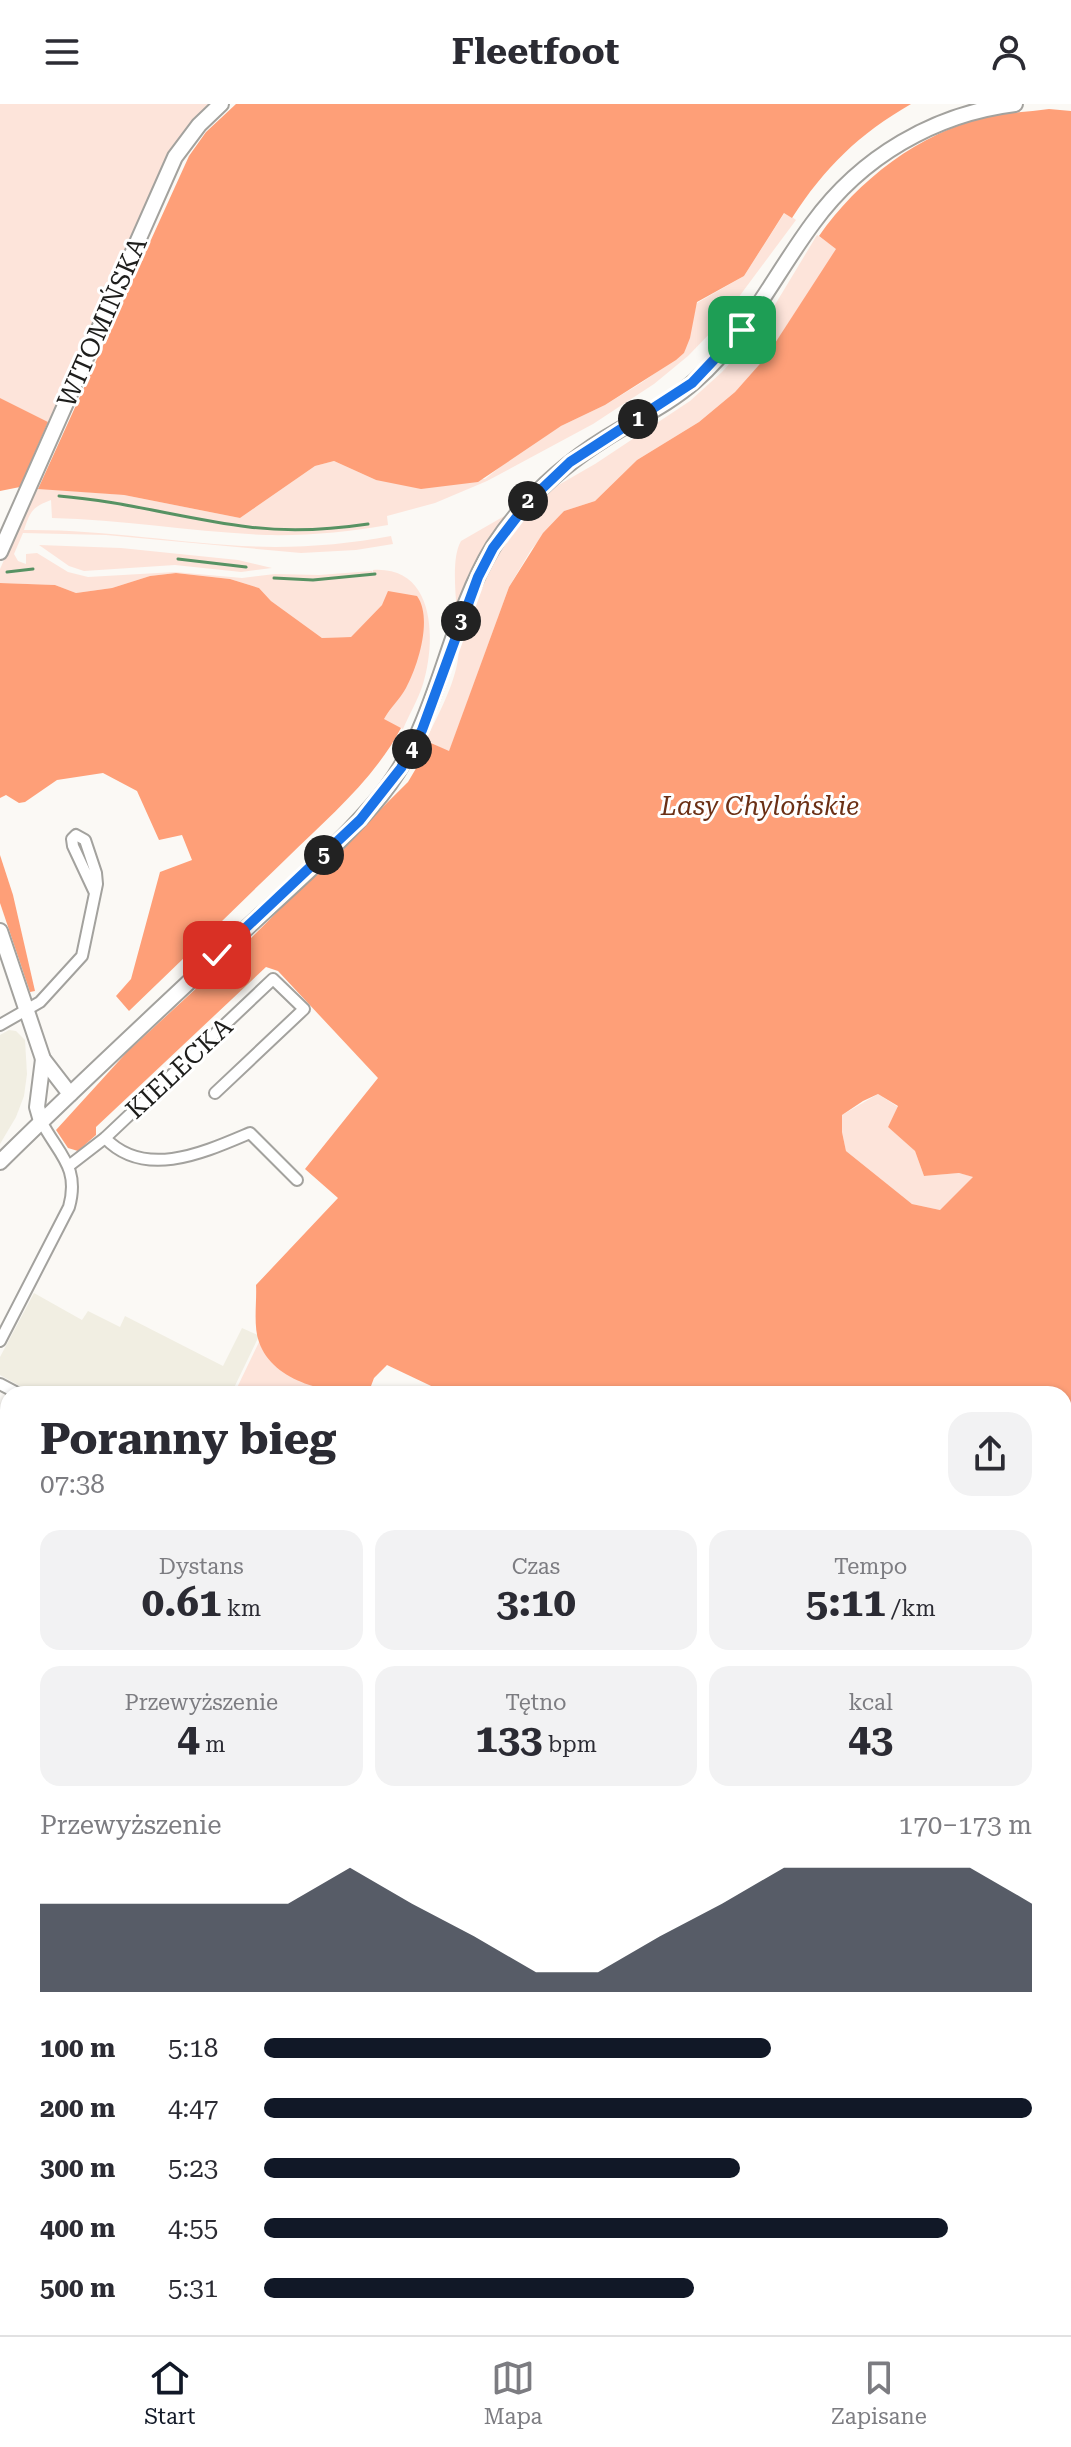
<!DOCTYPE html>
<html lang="pl">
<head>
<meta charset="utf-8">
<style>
	:root { --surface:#fff; --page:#f2f2f3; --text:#2b2b33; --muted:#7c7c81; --line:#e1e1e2; --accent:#111827 }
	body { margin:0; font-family:"Roboto Serif",serif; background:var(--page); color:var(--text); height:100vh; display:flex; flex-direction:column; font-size:30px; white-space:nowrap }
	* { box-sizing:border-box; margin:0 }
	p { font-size:26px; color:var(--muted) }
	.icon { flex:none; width:44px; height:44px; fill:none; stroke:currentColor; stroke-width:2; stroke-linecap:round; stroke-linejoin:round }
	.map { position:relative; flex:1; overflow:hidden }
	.details { position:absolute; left:0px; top:1282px; width:1072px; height:950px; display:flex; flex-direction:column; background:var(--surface); border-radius:24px 24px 0 0; box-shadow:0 2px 6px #0004 }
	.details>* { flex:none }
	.pin { position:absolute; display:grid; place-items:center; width:68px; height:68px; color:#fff; margin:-34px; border-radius:16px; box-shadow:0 4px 12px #0006 }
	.km { position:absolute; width:40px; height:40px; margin:-20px; border-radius:50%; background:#222; color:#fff; font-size:22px; line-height:40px; text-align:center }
	.round { display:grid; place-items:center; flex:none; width:84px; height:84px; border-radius:24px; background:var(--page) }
	.summary { display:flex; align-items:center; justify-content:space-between; height:136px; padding:0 40px }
	h1 { font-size:44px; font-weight:700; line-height:60px }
	.metrics { display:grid; grid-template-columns:repeat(3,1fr); gap:12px; height:136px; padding:8px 40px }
	.metrics div { display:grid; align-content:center; border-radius:20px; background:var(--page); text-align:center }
	.metrics b { font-size:40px; font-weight:700 }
	.metrics small { font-size:22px; font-weight:400 }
	.metrics p { font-size:22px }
	.chart { height:224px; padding:16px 40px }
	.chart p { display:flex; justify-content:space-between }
	.chart svg { width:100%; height:144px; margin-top:8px; fill:var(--accent); opacity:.7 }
	ul { padding:0 40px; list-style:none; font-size:26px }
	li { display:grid; grid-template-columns:128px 96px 1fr; align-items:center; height:60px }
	li i { height:20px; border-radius:10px; background:var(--accent) }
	header { display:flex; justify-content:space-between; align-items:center; height:104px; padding:0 40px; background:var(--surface); font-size:36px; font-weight:700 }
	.tabs { display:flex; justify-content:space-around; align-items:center; height:112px; border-top:2px solid var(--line); background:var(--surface); font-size:22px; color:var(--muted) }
	.tabs a { display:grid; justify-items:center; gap:4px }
	.tabs .selected { color:var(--accent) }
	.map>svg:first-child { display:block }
	.built { fill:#f1eee2 }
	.green { fill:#fde4da }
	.forest { fill:#fe9f78; fill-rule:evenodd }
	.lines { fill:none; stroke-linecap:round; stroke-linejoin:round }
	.stream { stroke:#579263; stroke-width:3 }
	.street-casing { stroke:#a3a29e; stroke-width:14 }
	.secondary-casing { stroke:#a3a29e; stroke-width:18 }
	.street { stroke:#fff; stroke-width:10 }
	.secondary { stroke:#fff; stroke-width:14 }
	.route-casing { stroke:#fff; stroke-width:16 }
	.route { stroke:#1a73e8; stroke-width:10 }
	.labels { text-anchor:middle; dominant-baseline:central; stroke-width:6; stroke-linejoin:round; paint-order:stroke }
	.street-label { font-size:26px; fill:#1e1e1c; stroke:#fff }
	.park-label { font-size:26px; font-style:italic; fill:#6b3015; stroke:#fff }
</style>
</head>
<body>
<header><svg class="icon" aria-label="menu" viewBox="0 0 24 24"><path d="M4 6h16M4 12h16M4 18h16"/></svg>Fleetfoot<svg class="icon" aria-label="person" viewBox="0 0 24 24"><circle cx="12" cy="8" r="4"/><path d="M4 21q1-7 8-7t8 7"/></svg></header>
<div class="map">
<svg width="1071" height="2231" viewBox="0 0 1071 2231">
	<rect width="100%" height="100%" fill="#fbf9f5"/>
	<g class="built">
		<polygon points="9,926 16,927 25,936 27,970 24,992 16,1013 0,1040 0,931"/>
		<polygon points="34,1189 82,1216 88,1207 120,1223 125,1212 223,1262 242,1224 258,1231 258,1234 231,1290 216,1282 211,1290 53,1290 39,1282 34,1290 0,1271 0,1253"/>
	</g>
	<g class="green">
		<polygon points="0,0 211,0 180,33 167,57 48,318 0,294"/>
		<path d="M 785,108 L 796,116 L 718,221 L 688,252 L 654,280 L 593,320 L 487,377 L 435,399 L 387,412 L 388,421 C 348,428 307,432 266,431 C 195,428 124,416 52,414 L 51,396 C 32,403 30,408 24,426 C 109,425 191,442 275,443 C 314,443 353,439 391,432 L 393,440 L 356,446 L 301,449 L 106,431 L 23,429 L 14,450 L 18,457 L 26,460 L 26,450 L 37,449 L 68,468 L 88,473 L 175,468 L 242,474 L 275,470 L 319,471 L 372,467 L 373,470 L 373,466 C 436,462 436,537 423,580 C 418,596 409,611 403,625 L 383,616 L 406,583 L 382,501 L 351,533 L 322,534 L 271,497 L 259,484 L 230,475 L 176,469 L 150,472 L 112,484 L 76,489 L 55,481 L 0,479 L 0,465 L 36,384 L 124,391 L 240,414 L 315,362 L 334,357 L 376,376 L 485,375 L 515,351 L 561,322 L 605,301 L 641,279 L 684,249 L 697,199 L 744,172 Z"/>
		<path d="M 817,131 L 837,145 L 766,253 L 735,288 L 699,318 L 637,356 L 595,397 L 564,407 L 531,446 L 509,483 L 449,648 L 426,636 C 438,611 454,582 458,555 C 462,523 447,461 461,437 L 595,360 L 690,297 L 722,268 L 761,224 Z"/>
		<polygon points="39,441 121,444 238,456 272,464 241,468 175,461 84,467 69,462"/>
		<polygon points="878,990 898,1003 888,1023 915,1047 924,1072 959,1069 974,1073 940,1106 912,1100 846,1047 842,1028 842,1011"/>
		<path d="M 259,1238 C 278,1272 309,1280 345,1290 L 234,1290 Z"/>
	</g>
	<g class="forest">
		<path d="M 236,0 L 911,0 C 859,30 825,63 792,114 L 784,109 L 744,172 L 697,198 L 690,234 L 684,249 L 676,256 L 605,301 L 561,322 L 478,378 L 421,385 L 376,376 L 334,357 L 315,362 L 240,414 L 124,391 L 38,385 L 189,52 L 206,28 Z"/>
		<path d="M 1049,5 L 1071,7 L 1071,2231 L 1056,2231 L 1046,2224 L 1064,2224 L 1064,1290 L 448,1290 L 387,1261 L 374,1274 L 368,1290 C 331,1290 273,1279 259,1238 C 253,1222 257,1198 256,1181 L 338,1094 L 305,1065 L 378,974 L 278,867 L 266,863 L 96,1023 L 96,1031 L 78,1047 L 68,1044 L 56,1026 L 127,948 L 250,835 L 408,678 L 431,639 L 449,647 L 509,483 L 543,429 L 564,407 L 595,397 L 637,356 L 699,318 L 735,288 L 766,253 L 836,145 L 819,132 C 857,77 920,28 987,13 C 1007,8 1029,8 1049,5 ZM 878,990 L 898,1002 L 888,1023 L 915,1047 L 924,1072 L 959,1069 L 973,1073 L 940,1106 L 912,1100 L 846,1047 L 842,1028 L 842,1011 L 863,997 Z"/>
		<polygon points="0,294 48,318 20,383 0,387"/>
		<path d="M 176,469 L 230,475 L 259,484 L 271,497 L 322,534 L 351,533 L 382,501 L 388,487 L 417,492 C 433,514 418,562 406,584 C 400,595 390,604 384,615 L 401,624 C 375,674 328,714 288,753 C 235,804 182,856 129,907 L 116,892 L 131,875 L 160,768 L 192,756 L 182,731 L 159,736 L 137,687 L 103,669 L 57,676 L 25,698 L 19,699 L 6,691 L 0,694 L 0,479 L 55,481 L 76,489 L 112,484 L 150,472 Z"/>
		<polygon points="0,751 13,791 35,887 30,888 0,799"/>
		<polygon points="435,2224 1005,2224 1015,2231 442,2231"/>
	</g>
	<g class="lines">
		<g class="stream">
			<path d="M 59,392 C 123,397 185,415 249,423 C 289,428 328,426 368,420"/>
			<polyline points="178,455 246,463"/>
			<polyline points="7,468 33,465"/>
			<polyline points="274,474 313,476 375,470"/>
		</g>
		<g class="street-casing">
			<g id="street">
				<polyline points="0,921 40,898 82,852 97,780 96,769 85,736 76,731 72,735 73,742 95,789"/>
				<path d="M 105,1034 C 145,1076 205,1048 250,1029 L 297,1076"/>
				<polyline points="70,1061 105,1034 273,875 304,905 215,989"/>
				<path d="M 0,1237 L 69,1103 C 80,1063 59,1051 41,1017"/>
				<polyline points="0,1280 19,1290"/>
				<polyline points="0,1486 8,1487"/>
				<polyline points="0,1942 8,1947"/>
				<polyline points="0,2031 8,2033"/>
				<polyline points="0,2146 8,2148"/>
				<polyline points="179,2224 187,2231"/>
				<polyline points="310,2224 318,2231"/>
				<polyline points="233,2231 239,2224"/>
			</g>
		</g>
		<g class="secondary-casing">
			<g id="secondary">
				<polyline points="0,448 175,53 199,21 221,0"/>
				<polyline points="0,827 43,955 70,990"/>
				<polyline points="41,1017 37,1003 43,955"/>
				<path d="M 0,1058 C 77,982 157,908 236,834 C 282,791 331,749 372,702 C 439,628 443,526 493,443 C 522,398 561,362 606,334 C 636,315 669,300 695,277 C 746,232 773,173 813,119 C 861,53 934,10 1015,0"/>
				<polyline points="0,1724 8,1730"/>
				<polyline points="1018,2224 1028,2231"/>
			</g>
		</g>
		<use href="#street" class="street"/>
		<use href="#secondary" class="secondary"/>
	</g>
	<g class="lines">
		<g class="route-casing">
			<polyline id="route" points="217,851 360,716 401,664 422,626 478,473 493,444 529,397 570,358 692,279 742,226"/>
		</g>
		<use href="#route" class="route"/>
	</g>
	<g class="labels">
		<g class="street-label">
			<text transform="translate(102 218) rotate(-66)">WITOMIŃSKA</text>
			<text transform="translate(179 964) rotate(-43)">KIELECKA</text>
		</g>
		<g class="park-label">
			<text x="760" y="702">Lasy Chylońskie</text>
		</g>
	</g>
</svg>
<div class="pin" style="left:742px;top:226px;background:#1e9e55"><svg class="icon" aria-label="arrive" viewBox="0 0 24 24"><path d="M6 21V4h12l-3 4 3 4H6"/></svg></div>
<div class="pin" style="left:217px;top:851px;background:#d93025"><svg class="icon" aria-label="check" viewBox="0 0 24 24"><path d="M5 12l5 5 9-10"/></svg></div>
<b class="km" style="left:638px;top:315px">1</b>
<b class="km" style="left:528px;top:397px">2</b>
<b class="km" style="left:461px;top:517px">3</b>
<b class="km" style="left:412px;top:645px">4</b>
<b class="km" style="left:324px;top:751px">5</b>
<section class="details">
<div class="summary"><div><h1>Poranny bieg</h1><p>07:38</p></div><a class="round"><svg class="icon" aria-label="share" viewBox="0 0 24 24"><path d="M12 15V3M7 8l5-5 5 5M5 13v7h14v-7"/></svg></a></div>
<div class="metrics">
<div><p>Dystans</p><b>0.61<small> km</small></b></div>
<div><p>Czas</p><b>3:10</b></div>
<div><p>Tempo</p><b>5:11<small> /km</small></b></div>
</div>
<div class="metrics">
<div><p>Przewyższenie</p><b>4<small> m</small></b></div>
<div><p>Tętno</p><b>133<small> bpm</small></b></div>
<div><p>kcal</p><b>43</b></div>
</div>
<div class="chart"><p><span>Przewyższenie</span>170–173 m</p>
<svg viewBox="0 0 160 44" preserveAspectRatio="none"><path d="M0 44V17L10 17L20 17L30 17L40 17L50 6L60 17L70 27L80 38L90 38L100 27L110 17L120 6L130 6L140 6L150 6L160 17V44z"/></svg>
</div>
<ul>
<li><b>100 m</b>5:18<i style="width:66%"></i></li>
<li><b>200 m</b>4:47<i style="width:100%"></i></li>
<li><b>300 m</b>5:23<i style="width:62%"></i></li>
<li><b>400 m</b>4:55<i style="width:89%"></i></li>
<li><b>500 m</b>5:31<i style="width:56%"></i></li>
</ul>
</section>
</div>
<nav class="tabs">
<a class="selected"><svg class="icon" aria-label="home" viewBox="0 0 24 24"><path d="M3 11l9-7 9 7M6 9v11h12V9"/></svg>Start</a>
<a><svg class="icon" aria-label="map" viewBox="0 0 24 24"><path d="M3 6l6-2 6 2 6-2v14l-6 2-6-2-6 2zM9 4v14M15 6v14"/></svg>Mapa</a>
<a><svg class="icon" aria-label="saved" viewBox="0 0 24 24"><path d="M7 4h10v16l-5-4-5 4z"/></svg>Zapisane</a>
</nav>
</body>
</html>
